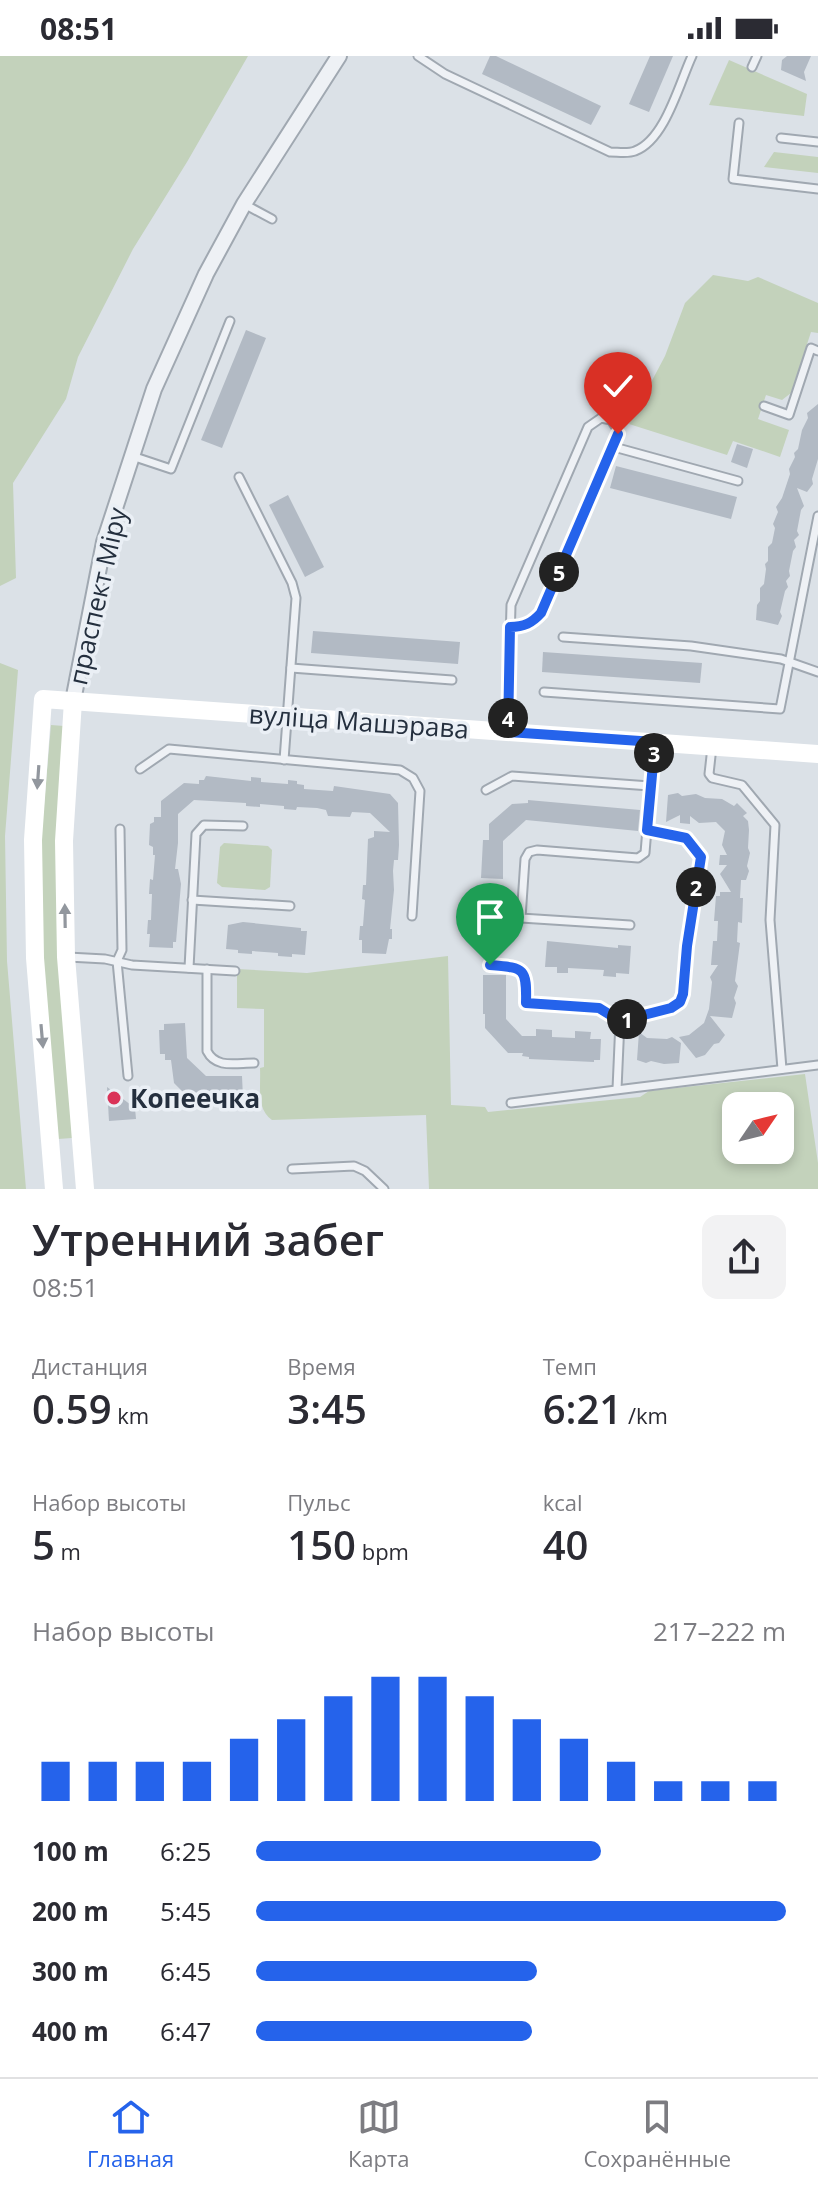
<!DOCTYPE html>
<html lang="ru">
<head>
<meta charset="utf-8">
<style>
	:root { --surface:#fff; --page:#f2f2f3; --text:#2b2b33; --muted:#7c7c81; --line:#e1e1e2; --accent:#2563eb }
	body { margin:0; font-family:"Open Sans",sans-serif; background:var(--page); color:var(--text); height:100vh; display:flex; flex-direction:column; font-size:30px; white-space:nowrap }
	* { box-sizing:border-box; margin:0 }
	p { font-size:26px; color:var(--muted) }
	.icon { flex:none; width:44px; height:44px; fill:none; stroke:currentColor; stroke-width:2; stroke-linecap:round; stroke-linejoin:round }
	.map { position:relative; height:1133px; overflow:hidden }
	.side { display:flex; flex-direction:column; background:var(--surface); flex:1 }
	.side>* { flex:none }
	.needle { width:52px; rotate:55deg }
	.fabs { position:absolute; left:722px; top:1036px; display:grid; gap:16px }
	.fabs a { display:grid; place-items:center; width:72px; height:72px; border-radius:16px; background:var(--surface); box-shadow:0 4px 12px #0003; font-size:40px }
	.pin { position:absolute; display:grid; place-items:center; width:68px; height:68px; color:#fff; margin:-82px -34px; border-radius:50% 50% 50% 0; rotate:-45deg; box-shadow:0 0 8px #0007 }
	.pin .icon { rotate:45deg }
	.km { position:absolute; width:40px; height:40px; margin:-20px; border-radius:50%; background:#222; color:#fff; font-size:22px; line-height:40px; text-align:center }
	.round { display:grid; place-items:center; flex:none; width:84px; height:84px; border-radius:16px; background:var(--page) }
	.head { display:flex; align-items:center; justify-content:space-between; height:136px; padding:0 32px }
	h1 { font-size:44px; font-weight:600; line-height:60px }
	.metrics { display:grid; grid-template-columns:repeat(3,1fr); gap:12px; height:136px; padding:8px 32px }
	.metrics div { display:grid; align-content:center }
	.metrics b { font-size:40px; font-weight:600 }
	.metrics small { font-size:22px; font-weight:400 }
	.metrics p { font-size:22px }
	.chart { height:224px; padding:16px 32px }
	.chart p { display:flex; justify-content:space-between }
	.chart svg { width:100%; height:144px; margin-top:8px; stroke:var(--accent); stroke-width:6 }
	ul { padding:0 32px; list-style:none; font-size:26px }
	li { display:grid; grid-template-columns:128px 96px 1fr; align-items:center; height:60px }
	li i { height:20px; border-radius:10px; background:var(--accent) }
	.status { display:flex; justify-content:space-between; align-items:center; height:56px; padding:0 40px; background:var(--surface); direction:ltr }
	.status svg { height:22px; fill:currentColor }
	.tab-bar { display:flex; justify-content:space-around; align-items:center; height:112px; border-top:2px solid var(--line); background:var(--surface); font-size:22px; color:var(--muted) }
	.tab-bar a { display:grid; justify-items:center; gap:4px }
	.tab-bar .active { color:var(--accent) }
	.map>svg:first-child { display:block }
	.green { fill:#c3d2bb; fill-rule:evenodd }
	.building { fill:#b2bac4 }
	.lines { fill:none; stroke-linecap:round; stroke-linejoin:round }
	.lane-casing { stroke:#a0a8b1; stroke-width:11 }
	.street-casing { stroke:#a0a8b1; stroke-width:18 }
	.lane { stroke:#eef1f5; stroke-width:7 }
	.street { stroke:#eef1f5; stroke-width:14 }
	.secondary { stroke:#fff; stroke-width:18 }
	.oneway { fill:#92979e }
	.route-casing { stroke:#fff; stroke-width:16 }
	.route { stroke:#2563eb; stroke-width:10 }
	.poi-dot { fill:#da3258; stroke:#eaeff5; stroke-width:3 }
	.labels { text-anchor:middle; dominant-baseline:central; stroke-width:7; stroke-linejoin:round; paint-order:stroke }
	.street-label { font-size:26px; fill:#242f3e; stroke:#eaeff5 }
	.poi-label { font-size:26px; font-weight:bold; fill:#242f3e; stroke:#eaeff5; text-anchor:start }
</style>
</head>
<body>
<div class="status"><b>08:51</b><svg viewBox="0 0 49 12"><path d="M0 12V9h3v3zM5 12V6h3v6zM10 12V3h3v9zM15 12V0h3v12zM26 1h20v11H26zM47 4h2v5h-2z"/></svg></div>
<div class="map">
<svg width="818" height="1133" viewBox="0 0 818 1133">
	<rect width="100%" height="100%" fill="#dbe1e7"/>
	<g class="green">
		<polygon points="0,0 248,0 187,106 133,193 78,301 66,343 13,427 16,522 0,530"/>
		<polygon points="729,4 807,38 804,60 709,49"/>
		<polygon points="774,96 818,101 818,117 764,111"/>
		<polygon points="713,219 748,225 758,221 818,247 818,277 811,276 791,337 782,344 766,339 758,363 789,374 780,401 733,385 727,399 629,368 665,300 685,247"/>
		<polygon points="0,607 18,614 5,780 7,905 26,1133 0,1133"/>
		<polygon points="51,669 64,670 72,1082 58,1083 43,903 41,784"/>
		<polygon points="224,787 268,790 272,794 270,831 265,834 222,831 217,827 220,791"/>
		<path d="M 448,900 L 451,1049 L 485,1051 L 488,1056 L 640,1041 L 649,1035 L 805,1018 L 818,1107 L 818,1133 L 429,1133 L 426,1059 L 272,1064 C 256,1052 261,1032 260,1012 L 264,1011 L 264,953 L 237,952 L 237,913 L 307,917 ZM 736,1050 L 780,1050 L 780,1094 L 736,1094 Z"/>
	</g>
	<g class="building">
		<polygon points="490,0 496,0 601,50 591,69 482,18"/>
		<polygon points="650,0 673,0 649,56 629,48"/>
		<polygon points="787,0 811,0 804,16 806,25 781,14 782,4"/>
		<polygon points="246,274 266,282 222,392 201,384"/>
		<polygon points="818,348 818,403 812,423 813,428 807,436 797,432 804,450 801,454 797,475 799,479 794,484 796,491 793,495 789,515 790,520 786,525 788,531 785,535 780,556 782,560 778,569 756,564 757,549 760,545 760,532 764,528 766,513 765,508 768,505 768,491 772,487 775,472 773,468 778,456 776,451 782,442 790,418 789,413 795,401 794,397 798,393 802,374 808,362 807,357"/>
		<polygon points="737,388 753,393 747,412 731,406"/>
		<polygon points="616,410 737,441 731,463 610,432"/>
		<polygon points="288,439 324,511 305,521 269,449"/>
		<polygon points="313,575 460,586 458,608 311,597"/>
		<polygon points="543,596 702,607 700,627 542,616"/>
		<polygon points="206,720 251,725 251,721 261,722 261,726 288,728 288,724 297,725 297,728 304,729 304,733 333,735 334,730 390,738 398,747 399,789 398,804 394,804 393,815 394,834 390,873 392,873 392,883 389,883 386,898 362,897 362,884 359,884 360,870 363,870 365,844 362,843 363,829 366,829 368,783 374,781 374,775 390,776 370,757 352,756 350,761 328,760 326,754 317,752 297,751 296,754 284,753 284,750 260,748 260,751 246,750 246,747 194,744 178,758 178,787 175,813 178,813 181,828 176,886 173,886 173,892 149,891 150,878 147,878 148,864 151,864 152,838 149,838 150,823 153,824 155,799 153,799 153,791 149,789 150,768 154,766 154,761 161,761 161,745 184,727 199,728 199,724 204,724"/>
		<polygon points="678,737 682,740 696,738 705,742 722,743 734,750 737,747 747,757 743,760 748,765 749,774 748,792 750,797 747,810 749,815 746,824 741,824 740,842 743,842 742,867 738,866 737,886 740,887 735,925 738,930 734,942 736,947 732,962 710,960 725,979 719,987 714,988 705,999 696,1002 679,981 689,979 704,967 709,953 712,926 710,921 718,909 711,909 713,885 717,885 718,865 714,865 716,840 720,840 720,836 731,836 720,818 727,809 719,809 720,799 727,799 722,789 725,775 716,766 699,767 690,760 690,768 680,767 680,759 666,766 668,739"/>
		<polygon points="528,744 640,754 638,775 526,764 503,785 503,823 481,822 483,784 489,784 489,768 512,748 528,747"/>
		<polygon points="243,866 301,872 301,875 307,875 305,899 292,898 292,901 278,900 278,897 252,895 252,898 238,897 238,894 226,893 228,869"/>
		<polygon points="547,885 618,892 618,889 631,890 629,918 616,917 616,921 603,920 604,914 568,912 568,917 557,917 557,911 545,911"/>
		<polygon points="483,919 506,919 506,963 522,980 536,980 536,973 552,974 552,981 575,982 575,975 591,976 590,983 601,983 600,1004 594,1004 594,1006 529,1003 529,1001 522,1000 523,997 508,997 485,972 485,958 483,958"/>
		<polygon points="185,967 187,1002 206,1020 242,1020 243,1042 237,1043 237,1048 213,1049 212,1043 207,1043 206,1037 185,1038 174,1027 171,1004 165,1004 165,998 160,998 159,974 164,974 164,968"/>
		<polygon points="639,976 647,982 667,983 672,981 681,987 679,1007 664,1008 651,1005 646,1007 637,1004"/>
		<polygon points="107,1031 135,1052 136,1063 109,1065"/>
	</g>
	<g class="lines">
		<g class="lane-casing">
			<g id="lane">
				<path d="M 418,0 L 445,18 L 610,96 C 618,96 628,98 635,95 C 665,84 679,28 692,0"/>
				<polyline points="752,11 757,0"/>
				<polyline points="739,67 733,123 818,133"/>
				<polyline points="781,82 818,86"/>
				<polyline points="244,148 272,163"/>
				<polyline points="764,350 789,359 811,292 818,295"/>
				<polyline points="614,391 738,425"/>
				<polyline points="132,400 171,413 230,265"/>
				<polyline points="239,421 292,527 296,542 284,704"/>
				<polyline points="563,581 691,590 781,603 818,616"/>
				<polyline points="291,612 452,624"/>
				<polyline points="544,636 780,653 818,460"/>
				<path d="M 508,675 C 508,633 510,591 511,549 L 588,371 L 601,362 L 611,364 L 617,373 L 617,384 L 541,557 C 532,568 524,571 510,571"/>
				<polyline points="712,691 709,718 712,722 742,729 775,769 770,864 782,1013"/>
				<polyline points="140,713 169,693 400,714 413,722 420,735 412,860"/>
				<polyline points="486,734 512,720 650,730"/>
				<polyline points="120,773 122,894 117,905 128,1020"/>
				<polyline points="192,844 290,850"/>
				<polyline points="630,869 521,862 525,803 529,796 537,794 638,802 645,797 654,688"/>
				<polyline points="68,901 105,903 132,909 235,915"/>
				<path d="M 490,909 C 524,912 527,911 526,947 L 599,952 L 620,965 L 671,952 L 680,946 L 683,938 L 687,890 L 701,801 L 686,782 L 647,774"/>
				<polyline points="189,912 196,778 204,769 243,770"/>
				<path d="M 207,913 L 207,995 C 216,1013 236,1007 254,1007"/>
				<polyline points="617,1033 620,965"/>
				<polyline points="511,1047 818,1009"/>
				<polyline points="292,1113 354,1110 365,1115 384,1133"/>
			</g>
		</g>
		<g class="street-casing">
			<polyline id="street" points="73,645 104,486 154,333 206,218 244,148 339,0"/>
		</g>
		<use href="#lane" class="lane"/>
		<use href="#street" class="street"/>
		<g class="secondary">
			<polyline points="73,645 64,785 66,901 85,1133"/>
			<polyline points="54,1133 35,902 33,784 43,643 818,698"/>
		</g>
	</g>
	<defs><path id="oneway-solid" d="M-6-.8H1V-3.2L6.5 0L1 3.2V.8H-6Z" transform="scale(2)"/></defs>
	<g class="oneway">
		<use href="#oneway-solid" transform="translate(38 721) rotate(94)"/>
		<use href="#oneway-solid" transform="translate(65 860) rotate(-91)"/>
		<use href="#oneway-solid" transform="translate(42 980) rotate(85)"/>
	</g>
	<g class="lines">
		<g class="route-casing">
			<path id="route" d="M 490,909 C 524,912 527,911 526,947 L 599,952 L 620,965 L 671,952 L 680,946 L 683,938 L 687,890 L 701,801 L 686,782 L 647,774 L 655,686 L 508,676 L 510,571 C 524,571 532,567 541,557 L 618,378"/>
		</g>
		<use href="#route" class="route"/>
	</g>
	<circle class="poi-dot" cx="114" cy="1042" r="8"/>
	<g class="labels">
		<g class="street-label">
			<text transform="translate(97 540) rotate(-77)">праспект Міру</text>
			<text transform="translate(359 665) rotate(4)">вуліца Машэрава</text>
		</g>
		<g class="poi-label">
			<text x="130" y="1042">Копеечка</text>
		</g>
	</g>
</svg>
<div class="fabs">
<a><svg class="needle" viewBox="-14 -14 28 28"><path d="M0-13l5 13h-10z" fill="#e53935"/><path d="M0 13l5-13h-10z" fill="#7c7c81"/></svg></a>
</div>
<div class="pin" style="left:490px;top:909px;background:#1e9e55"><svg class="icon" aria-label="arrive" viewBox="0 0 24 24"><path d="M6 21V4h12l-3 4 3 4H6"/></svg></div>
<div class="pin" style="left:618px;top:378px;background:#d93025"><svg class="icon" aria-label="check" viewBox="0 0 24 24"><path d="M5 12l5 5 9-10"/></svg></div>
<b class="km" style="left:627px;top:963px">1</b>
<b class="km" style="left:696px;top:831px">2</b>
<b class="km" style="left:654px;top:697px">3</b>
<b class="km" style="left:508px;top:662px">4</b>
<b class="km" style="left:559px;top:516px">5</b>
</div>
<section class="side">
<div class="head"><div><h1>Утренний забег</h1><p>08:51</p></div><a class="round"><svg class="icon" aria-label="share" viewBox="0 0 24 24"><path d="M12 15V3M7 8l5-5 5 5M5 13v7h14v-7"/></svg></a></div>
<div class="metrics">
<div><p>Дистанция</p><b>0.59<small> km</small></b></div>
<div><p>Время</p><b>3:45</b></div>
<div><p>Темп</p><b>6:21<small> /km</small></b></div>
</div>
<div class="metrics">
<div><p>Набор высоты</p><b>5<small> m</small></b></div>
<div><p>Пульс</p><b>150<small> bpm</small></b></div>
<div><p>kcal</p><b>40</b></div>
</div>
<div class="chart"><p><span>Набор высоты</span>217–222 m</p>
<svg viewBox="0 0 160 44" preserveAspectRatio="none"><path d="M5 44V32M15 44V32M25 44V32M35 44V32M45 44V25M55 44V19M65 44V12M75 44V6M85 44V6M95 44V12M105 44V19M115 44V25M125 44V32M135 44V38M145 44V38M155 44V38"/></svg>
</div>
<ul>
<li><b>100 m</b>6:25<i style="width:65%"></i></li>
<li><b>200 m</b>5:45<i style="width:100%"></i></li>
<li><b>300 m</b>6:45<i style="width:53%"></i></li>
<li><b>400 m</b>6:47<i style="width:52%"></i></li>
</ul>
</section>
<nav class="tab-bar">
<a class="active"><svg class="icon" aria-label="home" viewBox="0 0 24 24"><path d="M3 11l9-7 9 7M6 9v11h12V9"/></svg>Главная</a>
<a><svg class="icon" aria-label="map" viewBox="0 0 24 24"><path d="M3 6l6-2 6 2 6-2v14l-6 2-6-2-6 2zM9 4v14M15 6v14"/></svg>Карта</a>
<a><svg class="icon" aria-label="saved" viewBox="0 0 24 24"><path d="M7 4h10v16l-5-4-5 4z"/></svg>Сохранённые</a>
</nav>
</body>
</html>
